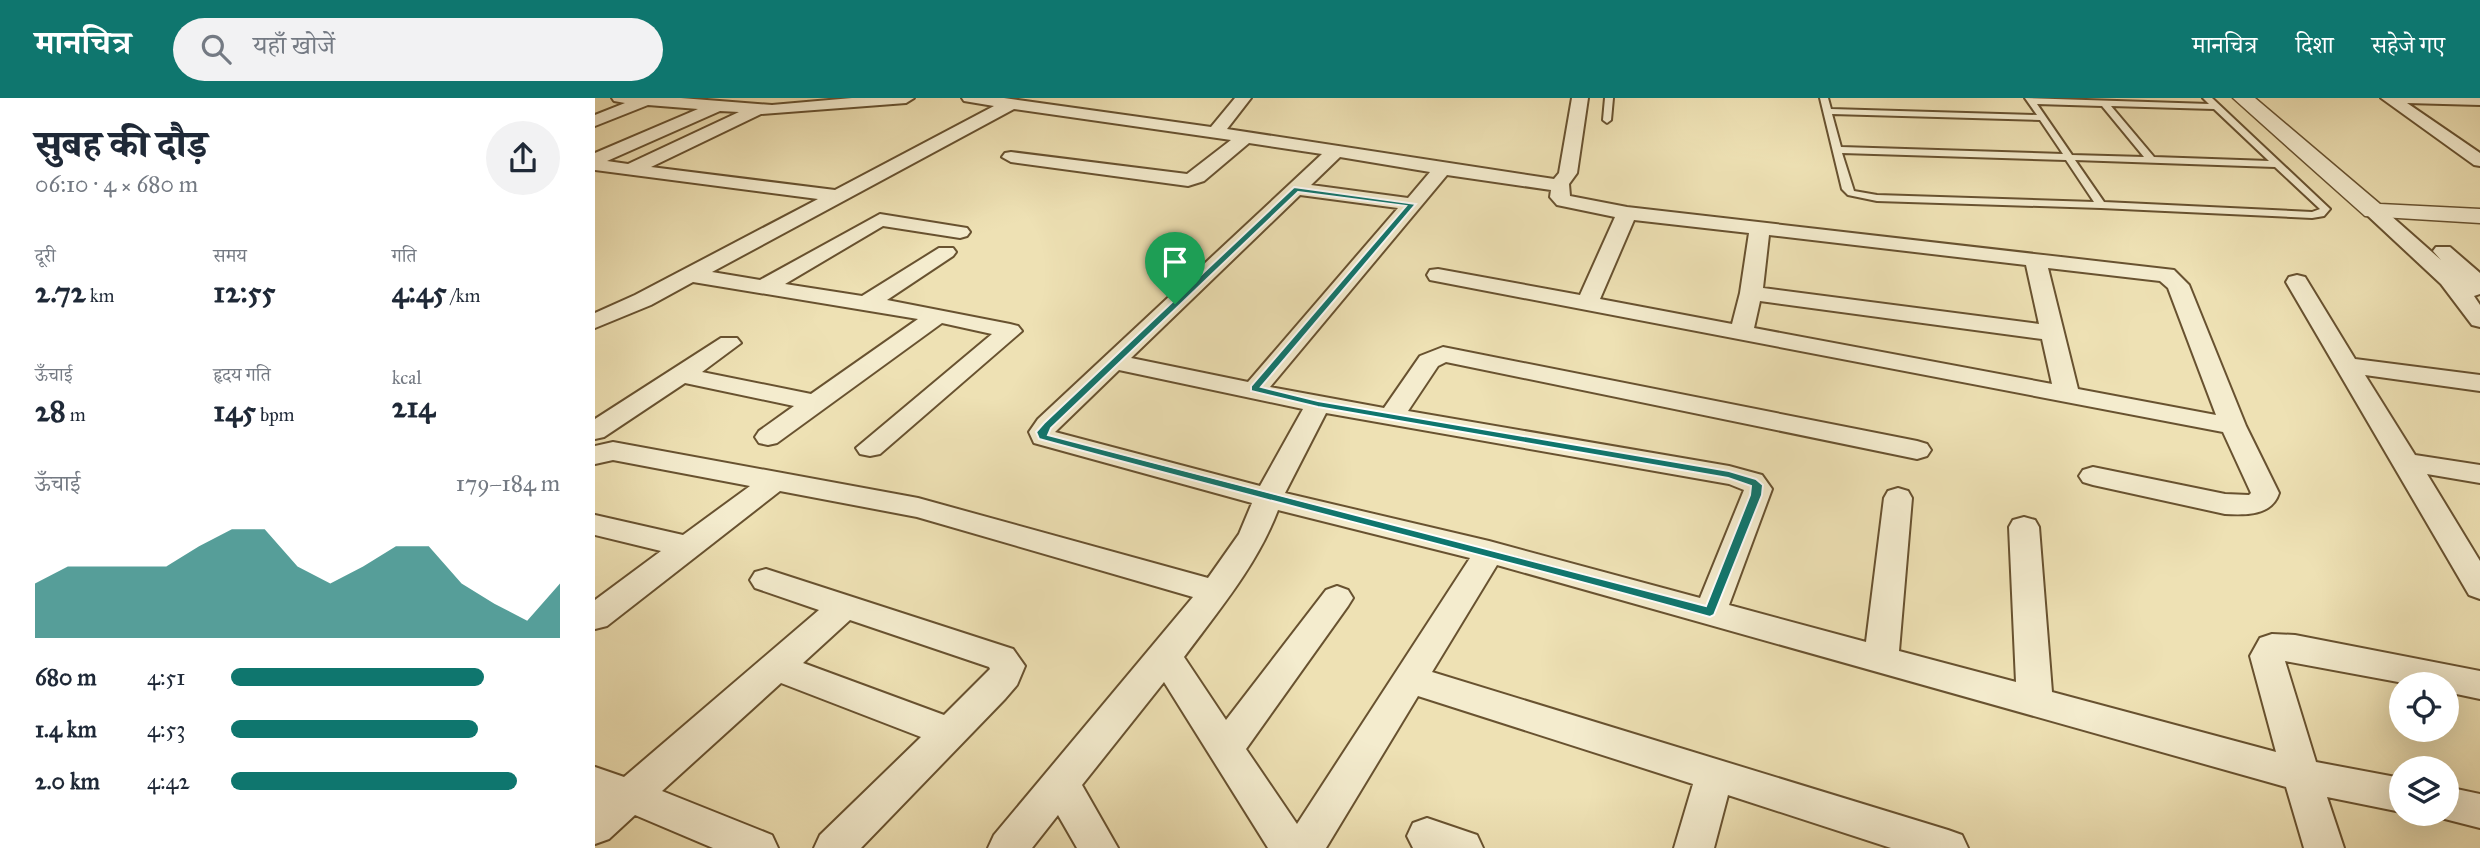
<!DOCTYPE html>
<html lang="hi">
<head>
<meta charset="utf-8">
<style>
	:root { --surface:#fff; --page:#f2f2f3; --text:#1f2937; --muted:#747a83; --accent:#0f766e }
	body { margin:0; font-family:"IM FELL Great Primer","Noto Serif Devanagari",serif; background:var(--page); color:var(--text); height:100vh; display:flex; flex-direction:column; font-size:26px; white-space:nowrap }
	* { box-sizing:border-box; margin:0 }
	p { font-size:23px; color:var(--muted) }
	.icon { flex:none; width:38px; height:38px; fill:none; stroke:currentColor; stroke-width:2; stroke-linecap:round; stroke-linejoin:round }
	.map { position:relative; flex:1; overflow:hidden }
	.drawer { display:flex; flex-direction:column; background:var(--surface); width:595px }
	.drawer>* { flex:none }
	.fabs { position:absolute; left:1794px; top:574px; display:grid; gap:14px }
	.fabs a { display:grid; place-items:center; width:70px; height:70px; border-radius:50%; background:var(--surface); box-shadow:0 7px 28px #0002; font-size:35px }
	.pin { position:absolute; display:grid; place-items:center; width:60px; height:60px; color:#fff; margin:-72px -30px; border-radius:50% 50% 50% 0; rotate:-45deg; box-shadow:0 0 7px #0007 }
	.pin .icon { rotate:45deg }
	.round { display:grid; place-items:center; flex:none; width:74px; height:74px; border-radius:37px; background:var(--page) }
	.overview { display:flex; align-items:center; justify-content:space-between; height:119px; padding:0 35px }
	h1 { font-size:38px; font-weight:800; line-height:52px }
	.figures { display:grid; grid-template-columns:repeat(3,1fr); gap:10px; height:119px; padding:7px 35px }
	.figures div { display:grid; align-content:center }
	.figures b { font-size:30px; font-weight:800 }
	.figures small { font-size:19px; font-weight:400 }
	.figures p { font-size:19px }
	.chart { height:196px; padding:14px 35px }
	.chart p { display:flex; justify-content:space-between }
	.chart svg { width:100%; height:126px; margin-top:7px; fill:var(--accent); opacity:.7 }
	ul { padding:0 35px; list-style:none; font-size:23px }
	li { display:grid; grid-template-columns:112px 84px 1fr; align-items:center; height:52px }
	li i { height:18px; border-radius:9px; background:var(--accent) }
	header { display:flex; align-items:center; gap:42px; box-sizing:border-box; height:98px; padding:0 35px; background:var(--accent); color:#fff }
	header strong { font-size:33px }
	nav { display:flex; gap:38px; margin-inline-start:auto; font-size:24px }
	.search { width:490px; height:63px; background:var(--page); display:flex; align-items:center; gap:18px; box-sizing:border-box; padding:0 24px; border-radius:38px; color:var(--muted); font-size:26px }
	main { display:flex; flex:1; min-height:0 }
	.map>svg:first-child { display:block }
	.lines { fill:none; stroke-linecap:round; stroke-linejoin:round }
	.service-casing { stroke:#685230; stroke-width:4 }
	.minor-casing { stroke:#685230; stroke-width:4 }
	.tertiary-casing { stroke:#685230; stroke-width:3 }
	.service { fill:#f4ecce; fill-rule:evenodd }
	.minor { fill:#f4ecce; fill-rule:evenodd }
	.tertiary { fill:#f4ecce; fill-rule:evenodd }
	.route { fill:#0f766e; stroke:#fff; stroke-width:2; fill-rule:evenodd }
</style>
</head>
<body>
<header>
<strong>मानचित्र</strong>
<div class="search"><svg class="icon" aria-label="search" viewBox="0 0 24 24"><circle cx="10" cy="10" r="6"/><path d="M15 15l6 6"/></svg>यहाँ खोजें</div>
<nav><a>मानचित्र</a><a>दिशा</a><a>सहेजे गए</a></nav>
</header>
<main>
<section class="drawer">
<div class="overview"><div><h1>सुबह की दौड़</h1><p>06:10 · 4 × 680 m</p></div><a class="round"><svg class="icon" aria-label="share" viewBox="0 0 24 24"><path d="M12 15V3M7 8l5-5 5 5M5 13v7h14v-7"/></svg></a></div>
<div class="figures">
<div><p>दूरी</p><b>2.72<small> km</small></b></div>
<div><p>समय</p><b>12:55</b></div>
<div><p>गति</p><b>4:45<small> /km</small></b></div>
</div>
<div class="figures">
<div><p>ऊँचाई</p><b>28<small> m</small></b></div>
<div><p>हृदय गति</p><b>145<small> bpm</small></b></div>
<div><p>kcal</p><b>214</b></div>
</div>
<div class="chart"><p><span>ऊँचाई</span>179–184 m</p>
<svg viewBox="0 0 160 44" preserveAspectRatio="none"><path d="M0 44V25L10 19L20 19L30 19L40 19L50 12L60 6L70 6L80 19L90 25L100 19L110 12L120 12L130 25L140 32L150 38L160 25V44z"/></svg>
</div>
<ul>
<li><b>680 m</b>4:51<i style="width:77%"></i></li>
<li><b>1.4 km</b>4:53<i style="width:75%"></i></li>
<li><b>2.0 km</b>4:42<i style="width:87%"></i></li>
</ul>
</section>
<div class="map">
<svg width="1885" height="750" viewBox="0 0 1885 750">
	<rect width="100%" height="100%" fill="#eee1b4"/>
	<filter id="stains"><feTurbulence type="fractalNoise" baseFrequency=".00286" numOctaves="4"/><feColorMatrix values="0 0 0 0 .2 0 0 0 0 .09 0 0 0 0 .02 0 0 0 .5 -.17"/></filter>
	<radialGradient id="worn" r=".72"><stop offset=".6" stop-color="#630" stop-opacity="0"/><stop offset="1" stop-color="#630" stop-opacity=".3"/></radialGradient>
	<g class="lines">
		<g class="service-casing">
			<g id="service">
				<polygon points="1010,0 1018,0 1016,22 1012,25 1008,22"/>
				<path d="M 1225,0 L 1233,0 L 1236,11 L 1442,17 L 1430,0 L 1614,6 L 1608,0 L 1617,0 L 1735,111 L 1729,118 L 1717,120 L 1506,110 L 1282,103 L 1253,97 L 1247,91 ZM 1442,6 L 1507,8 L 1549,59 L 1477,57 ZM 1516,8 L 1619,11 L 1674,63 L 1559,59 ZM 1237,16 L 1445,22 L 1468,56 L 1246,49 ZM 1247,55 L 1471,62 L 1499,104 L 1282,97 L 1259,93 ZM 1480,62 L 1680,69 L 1725,111 L 1717,114 L 1509,104 Z"/>
			</g>
		</g>
		<g class="minor-casing">
			<g id="minor">
				<path d="M 17,0 L 86,0 L 177,7 L 257,0 L 319,0 L 311,5 L 166,16 L 56,69 L 240,92 L 399,8 L 369,3 L 367,0 L 409,0 L 616,29 L 640,0 L 656,0 L 632,31 L 959,81 L 964,75 L 977,0 L 993,0 L 982,75 L 974,86 L 975,98 L 1032,109 L 1579,172 L 1594,187 L 1651,328 L 1684,395 C 1677,418 1650,417 1630,416 L 1498,387 L 1488,384 L 1484,378 L 1488,372 L 1498,369 L 1630,396 L 1654,397 L 1656,395 L 1628,334 L 835,182 L 832,177 L 835,172 L 843,171 L 985,197 L 1020,119 L 962,107 L 955,99 L 956,92 L 852,77 L 675,289 L 789,310 L 825,258 L 848,249 L 1322,343 L 1332,346 L 1336,352 L 1332,358 L 1322,361 L 851,264 L 843,268 L 813,313 L 1134,368 L 1167,377 L 1177,391 L 1134,507 L 1271,544 L 1289,400 L 1293,393 L 1303,390 L 1313,393 L 1317,400 L 1304,553 L 1421,584 L 1414,429 L 1418,422 L 1429,419 L 1440,422 L 1444,429 L 1457,594 L 1681,654 L 1655,558 L 1665,540 L 1677,536 L 1700,537 L 1885,573 L 1885,601 L 1852,594 L 1852,586 L 1814,586 L 1690,563 L 1721,664 L 1806,680 L 1806,714 L 1732,699 L 1749,750 L 1709,750 L 1691,689 L 902,467 L 837,574 L 1353,732 L 1367,737 L 1373,750 L 1296,750 L 1133,697 L 1119,750 L 1079,750 L 1098,686 L 823,598 L 731,750 L 673,750 L 569,584 L 487,687 L 523,750 L 482,750 L 463,717 L 437,750 L 393,750 L 399,737 L 598,499 L 322,419 L 185,393 L 12,528 L 0,531 L 0,502 L 66,453 L 0,437 L 0,417 L 88,437 L 155,388 L 18,362 L 0,366 L 0,348 L 18,344 L 323,400 L 613,480 L 644,436 L 657,405 L 439,345 L 434,334 L 443,321 L 727,56 L 654,45 L 609,83 L 593,88 L 416,64 L 407,59 L 410,55 L 416,54 L 592,76 L 636,42 L 419,11 L 117,174 L 165,182 L 285,116 L 372,130 L 375,134 L 372,138 L 365,140 L 288,128 L 190,186 L 267,198 L 344,150 L 358,150 L 361,154 L 358,158 L 292,202 L 415,226 L 423,228 L 427,233 L 285,356 L 275,358 L 265,356 L 261,350 L 397,236 L 347,225 L 182,345 L 173,347 L 164,345 L 160,339 L 164,333 L 199,308 L 90,285 L 9,339 L 0,341 L 0,321 L 126,240 L 142,240 L 146,245 L 107,274 L 216,296 L 323,221 L 98,184 L 56,207 L 0,230 L 0,215 L 40,197 L 223,101 L 0,72 L 0,55 L 103,11 L 53,7 L 0,28 L 0,17 L 30,5 L 19,3 ZM 125,13 L 144,14 L 33,66 L 12,63 ZM 745,59 L 835,74 L 813,100 L 716,87 ZM 705,97 L 803,110 L 653,284 L 536,260 ZM 1039,122 L 1154,135 L 1145,195 L 1137,226 L 1005,201 ZM 1174,137 L 1431,167 L 1444,226 L 1168,190 ZM 1453,170 L 1565,183 L 1573,190 L 1621,317 L 1483,291 ZM 1165,203 L 1447,241 L 1457,286 L 1159,230 ZM 524,272 L 708,311 L 665,388 L 460,334 ZM 731,315 L 1134,386 L 1149,392 L 1105,500 L 894,443 L 690,395 ZM 683,412 L 875,460 L 702,726 L 651,651 L 753,508 L 758,500 L 753,492 L 742,488 L 731,492 L 631,622 L 589,559 C 624,512 662,467 683,412 Z"/>
				<polygon points="1786,0 1885,0 1885,7 1812,5 1885,55 1885,68 1879,67"/>
				<polygon points="1779,107 1786,109 1846,162 1838,153 1841,149 1855,149 1885,175 1885,196 1879,198 1885,207 1885,229 1877,227 1846,186 1772,117 1769,113"/>
				<polygon points="1702,177 1710,179 1760,261 1885,277 1885,293 1770,277 1820,357 1885,367 1885,385 1832,376 1885,463 1885,501 1874,497 1691,184 1694,179"/>
				<path d="M 171,471 L 418,551 L 430,568 L 422,587 L 410,601 L 266,750 L 219,750 L 225,737 L 326,639 L 186,585 L 67,693 L 177,737 L 183,750 L 118,750 L 40,717 L 14,741 L 0,746 L 0,669 L 29,679 L 224,512 L 160,490 L 155,482 L 160,474 ZM 255,522 L 394,569 L 395,571 L 349,617 L 208,565 Z"/>
				<polygon points="1852,689 1885,696 1885,730 1838,718 1837,716 1852,716"/>
				<polygon points="832,720 882,737 888,750 818,750 812,738 818,725"/>
			</g>
		</g>
		<g class="tertiary-casing">
			<polygon id="tertiary" points="1638,0 1660,0 1785,106 1885,111 1885,125 1770,118"/>
		</g>
		<use href="#service" class="service"/>
		<use href="#minor" class="minor"/>
		<use href="#tertiary" class="tertiary"/>
	</g>
	<path class="route" d="M 699,89 L 821,106 L 666,289 L 723,303 L 1134,373 L 1161,381 L 1168,387 L 1167,397 L 1119,517 L 1115,519 C 892,457 667,402 444,341 L 441,334 L 449,325 ZM 703,94 L 811,108 L 656,288 L 656,293 L 723,309 L 1133,380 L 1156,388 L 1155,397 L 1111,508 C 892,449 672,396 453,337 L 456,330 Z"/>
	<rect width="100%" height="100%" filter="url(#stains)"/>
	<rect width="100%" height="100%" fill="url(#worn)"/>
</svg>
<div class="fabs">
<a><svg class="icon" aria-label="locate" viewBox="0 0 24 24"><circle cx="12" cy="12" r="6"/><path d="M12 2v4M12 18v4M2 12h4M18 12h4"/></svg></a>
<a><svg class="icon" aria-label="layers" viewBox="0 0 24 24"><path d="M12 4l9 5-9 5-9-5zM3 14l9 5 9-5"/></svg></a>
</div>
<div class="pin" style="left:580px;top:206px;background:#1e9e55"><svg class="icon" aria-label="arrive" viewBox="0 0 24 24"><path d="M6 21V4h12l-3 4 3 4H6"/></svg></div>
</div>
</main>
</body>
</html>
